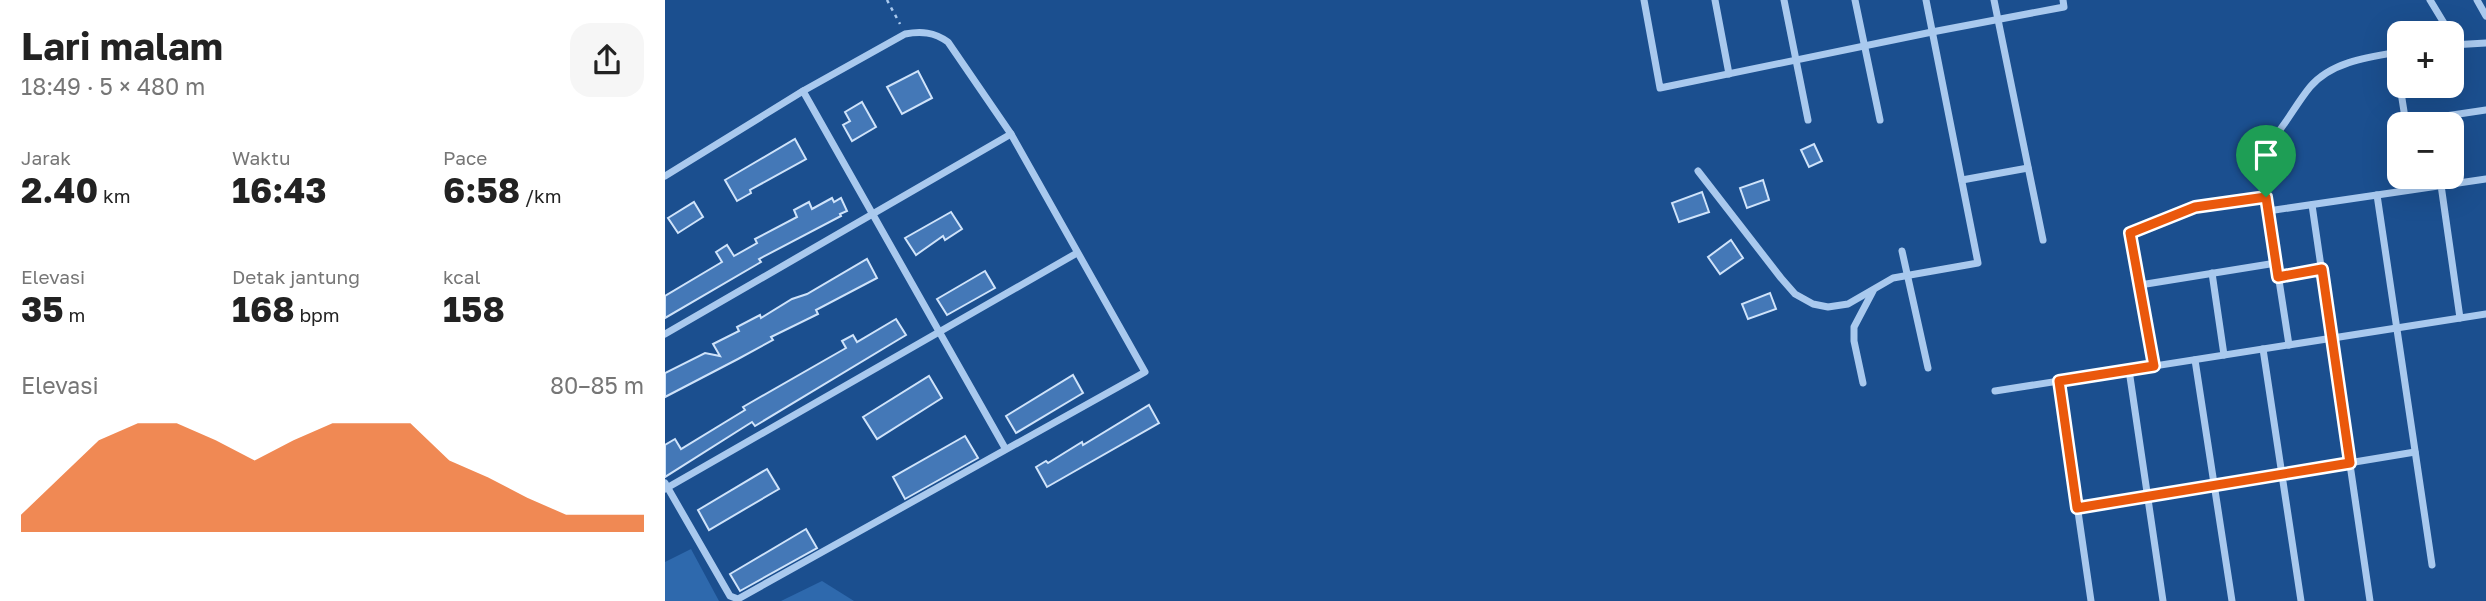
<!DOCTYPE html>
<html lang="id">
<head>
<meta charset="utf-8">
<style>
	:root { --surface:#fff; --page:#f6f6f6; --text:#222; --muted:#767676; --accent:#ea580c }
	body { margin:0; font-family:"Golos Text",sans-serif; background:var(--page); color:var(--text); height:100vh; display:flex; flex-direction:column; font-size:26px; white-space:nowrap }
	* { box-sizing:border-box; margin:0 }
	p { font-size:23px; color:var(--muted) }
	.icon { flex:none; width:38px; height:38px; fill:none; stroke:currentColor; stroke-width:2; stroke-linecap:round; stroke-linejoin:round }
	.map { position:relative; flex:1; overflow:hidden }
	.panel { display:flex; flex-direction:column; background:var(--surface); width:665px }
	.panel>* { flex:none }
	.tools { position:absolute; left:1722px; top:21px; display:grid; gap:14px }
	.tools a { display:grid; place-items:center; width:77px; height:77px; border-radius:14px; background:var(--surface); box-shadow:0 7px 28px #0002; font-size:35px }
	.pin { position:absolute; display:grid; place-items:center; width:60px; height:60px; color:#fff; margin:-72px -30px; border-radius:50% 50% 50% 0; rotate:-45deg; box-shadow:0 0 7px #0007 }
	.pin .icon { rotate:45deg }
	.round { display:grid; place-items:center; flex:none; width:74px; height:74px; border-radius:21px; background:var(--page) }
	.summary { display:flex; align-items:center; justify-content:space-between; height:119px; padding:0 21px }
	h1 { font-size:38px; font-weight:700; line-height:52px }
	.stats { display:grid; grid-template-columns:repeat(3,1fr); gap:10px; height:119px; padding:7px 21px }
	.stats div { display:grid; align-content:center }
	.stats b { font-size:35px; font-weight:700 }
	.stats small { font-size:19px; font-weight:400 }
	.stats p { font-size:19px }
	.chart { height:196px; padding:14px 21px }
	.chart p { display:flex; justify-content:space-between }
	.chart svg { width:100%; height:126px; margin-top:7px; fill:var(--accent); opacity:.7 }
	main { display:flex; flex:1; min-height:0 }
	.map>svg:first-child { display:block }
	.green { fill:#2e69ad }
	.building { fill:#4478b7; stroke:#cfe3fa; stroke-width:2 }
	.lines { fill:none; stroke-linecap:round; stroke-linejoin:round }
	.path { stroke:#a9c9ee; stroke-width:2.5; stroke-dasharray:3.5 5; stroke-linecap:butt }
	.street { stroke:#a9c9ee; stroke-width:7 }
	.route-casing { stroke:#fff; stroke-width:14 }
	.route { stroke:#ea580c; stroke-width:9 }
</style>
</head>
<body>
<main>
<section class="panel">
<div class="summary"><div><h1>Lari malam</h1><p>18:49 · 5 × 480 m</p></div><a class="round"><svg class="icon" aria-label="share" viewBox="0 0 24 24"><path d="M12 15V3M7 8l5-5 5 5M5 13v7h14v-7"/></svg></a></div>
<div class="stats">
<div><p>Jarak</p><b>2.40<small> km</small></b></div>
<div><p>Waktu</p><b>16:43</b></div>
<div><p>Pace</p><b>6:58<small> /km</small></b></div>
</div>
<div class="stats">
<div><p>Elevasi</p><b>35<small> m</small></b></div>
<div><p>Detak jantung</p><b>168<small> bpm</small></b></div>
<div><p>kcal</p><b>158</b></div>
</div>
<div class="chart"><p><span>Elevasi</span>80–85 m</p>
<svg viewBox="0 0 160 44" preserveAspectRatio="none"><path d="M0 44V38L10 25L20 12L30 6L40 6L50 12L60 19L70 12L80 6L90 6L100 6L110 19L120 25L130 32L140 38L150 38L160 38V44z"/></svg>
</div>
</section>
<div class="map">
<svg width="1821" height="601" viewBox="0 0 1821 601">
	<rect width="100%" height="100%" fill="#1b4f8f"/>
	<g class="green">
		<polygon points="26,549 54,601 0,601 0,562"/>
		<polygon points="157,581 189,601 116,601"/>
	</g>
	<g class="building">
		<polygon points="253,71 267,98 237,114 222,87"/>
		<polygon points="197,102 211,127 187,141 178,125 185,121 180,112"/>
		<polygon points="130,139 141,159 85,190 86,193 72,201 60,180"/>
		<polygon points="1149,144 1157,161 1144,167 1136,150"/>
		<polygon points="1098,180 1104,200 1082,208 1075,188"/>
		<polygon points="1037,192 1044,212 1014,222 1007,203"/>
		<polygon points="167,198 169,202 176,198 182,211 175,214 176,216 94,259 96,262 0,318 0,296 57,262 51,252 62,245 69,256 92,243 90,239 132,217 129,210 144,202 147,209"/>
		<polygon points="29,202 38,217 13,233 3,218"/>
		<polygon points="286,212 297,229 280,240 278,236 251,255 240,238"/>
		<polygon points="1066,240 1078,258 1055,274 1043,257"/>
		<polygon points="202,259 212,278 151,310 153,314 106,337 108,340 73,359 0,397 0,373 40,353 55,356 48,344 74,331 72,327 95,315 96,318 127,299 142,294"/>
		<polygon points="320,271 330,288 282,315 272,299"/>
		<polygon points="1105,293 1111,309 1083,319 1077,304"/>
		<polygon points="231,319 241,335 90,426 87,422 0,477 0,445 10,439 16,449 80,410 78,407 181,348 177,341 188,335 192,342"/>
		<polygon points="408,375 418,393 351,433 341,416"/>
		<polygon points="264,376 277,398 212,439 198,417"/>
		<polygon points="484,405 494,423 382,487 371,467 381,461 383,463 417,442 418,445"/>
		<polygon points="300,436 313,458 240,499 228,477"/>
		<polygon points="102,469 114,489 44,530 33,510"/>
		<polygon points="141,529 152,548 75,591 65,574"/>
	</g>
	<g class="lines">
		<polyline class="path" points="222,0 235,24"/>
		<g class="street">
			<polyline points="979,0 995,88 1267,32 1399,7 1398,0"/>
			<polyline points="1050,0 1064,74"/>
			<polyline points="1119,0 1143,120"/>
			<polyline points="1190,0 1215,120"/>
			<polyline points="1329,0 1378,240"/>
			<polyline points="1765,0 1785,33"/>
			<polyline points="1812,0 1821,16"/>
			<polyline points="1787,45 1821,43"/>
			<polyline points="1730,53 1734,83"/>
			<polyline points="1735,86 1741,124"/>
			<polyline points="138,91 340,448"/>
			<polyline points="1740,122 1821,110"/>
			<polyline points="1033,171 1116,278 1130,294 1148,304 1163,307 1183,304 1228,278 1313,263 1261,0"/>
			<path d="M 0,176 L 138,91 L 240,34 C 256,31 269,32 283,42 L 346,134 L 0,334"/>
			<polyline points="1297,180 1363,168"/>
			<polyline points="1776,185 1795,318"/>
			<polyline points="1712,195 1767,565"/>
			<polyline points="1647,205 1705,601"/>
			<polyline points="1603,211 1821,179"/>
			<polyline points="1237,251 1263,368"/>
			<polyline points="1547,273 1559,355"/>
			<polyline points="1613,277 1657,269"/>
			<polyline points="1475,285 1611,263"/>
			<path d="M 1624,345 L 1594,151 C 1617,134 1627,109 1645,87 C 1666,62 1703,57 1734,52"/>
			<polyline points="1598,349 1636,601"/>
			<polyline points="1530,360 1567,601"/>
			<polyline points="1489,366 1465,233 1530,207 1601,197"/>
			<polyline points="1464,370 1498,601"/>
			<polyline points="1394,381 1426,601"/>
			<polyline points="1198,383 1189,341 1189,327 1208,291"/>
			<polyline points="1330,391 1821,314"/>
			<polyline points="0,483 65,596 73,599 480,372 346,134"/>
			<polyline points="0,489 412,253"/>
			<polyline points="1412,508 1750,452"/>
		</g>
	</g>
	<g class="lines">
		<g class="route-casing">
			<polygon id="route" points="1601,197 1613,277 1657,269 1685,463 1412,508 1394,381 1489,366 1465,233 1530,207"/>
		</g>
		<use href="#route" class="route"/>
	</g>
</svg>
<div class="tools">
<a>+</a>
<a>−</a>
</div>
<div class="pin" style="left:1601px;top:197px;background:#1e9e55"><svg class="icon" aria-label="arrive" viewBox="0 0 24 24"><path d="M6 21V4h12l-3 4 3 4H6"/></svg></div>
</div>
</main>
</body>
</html>
